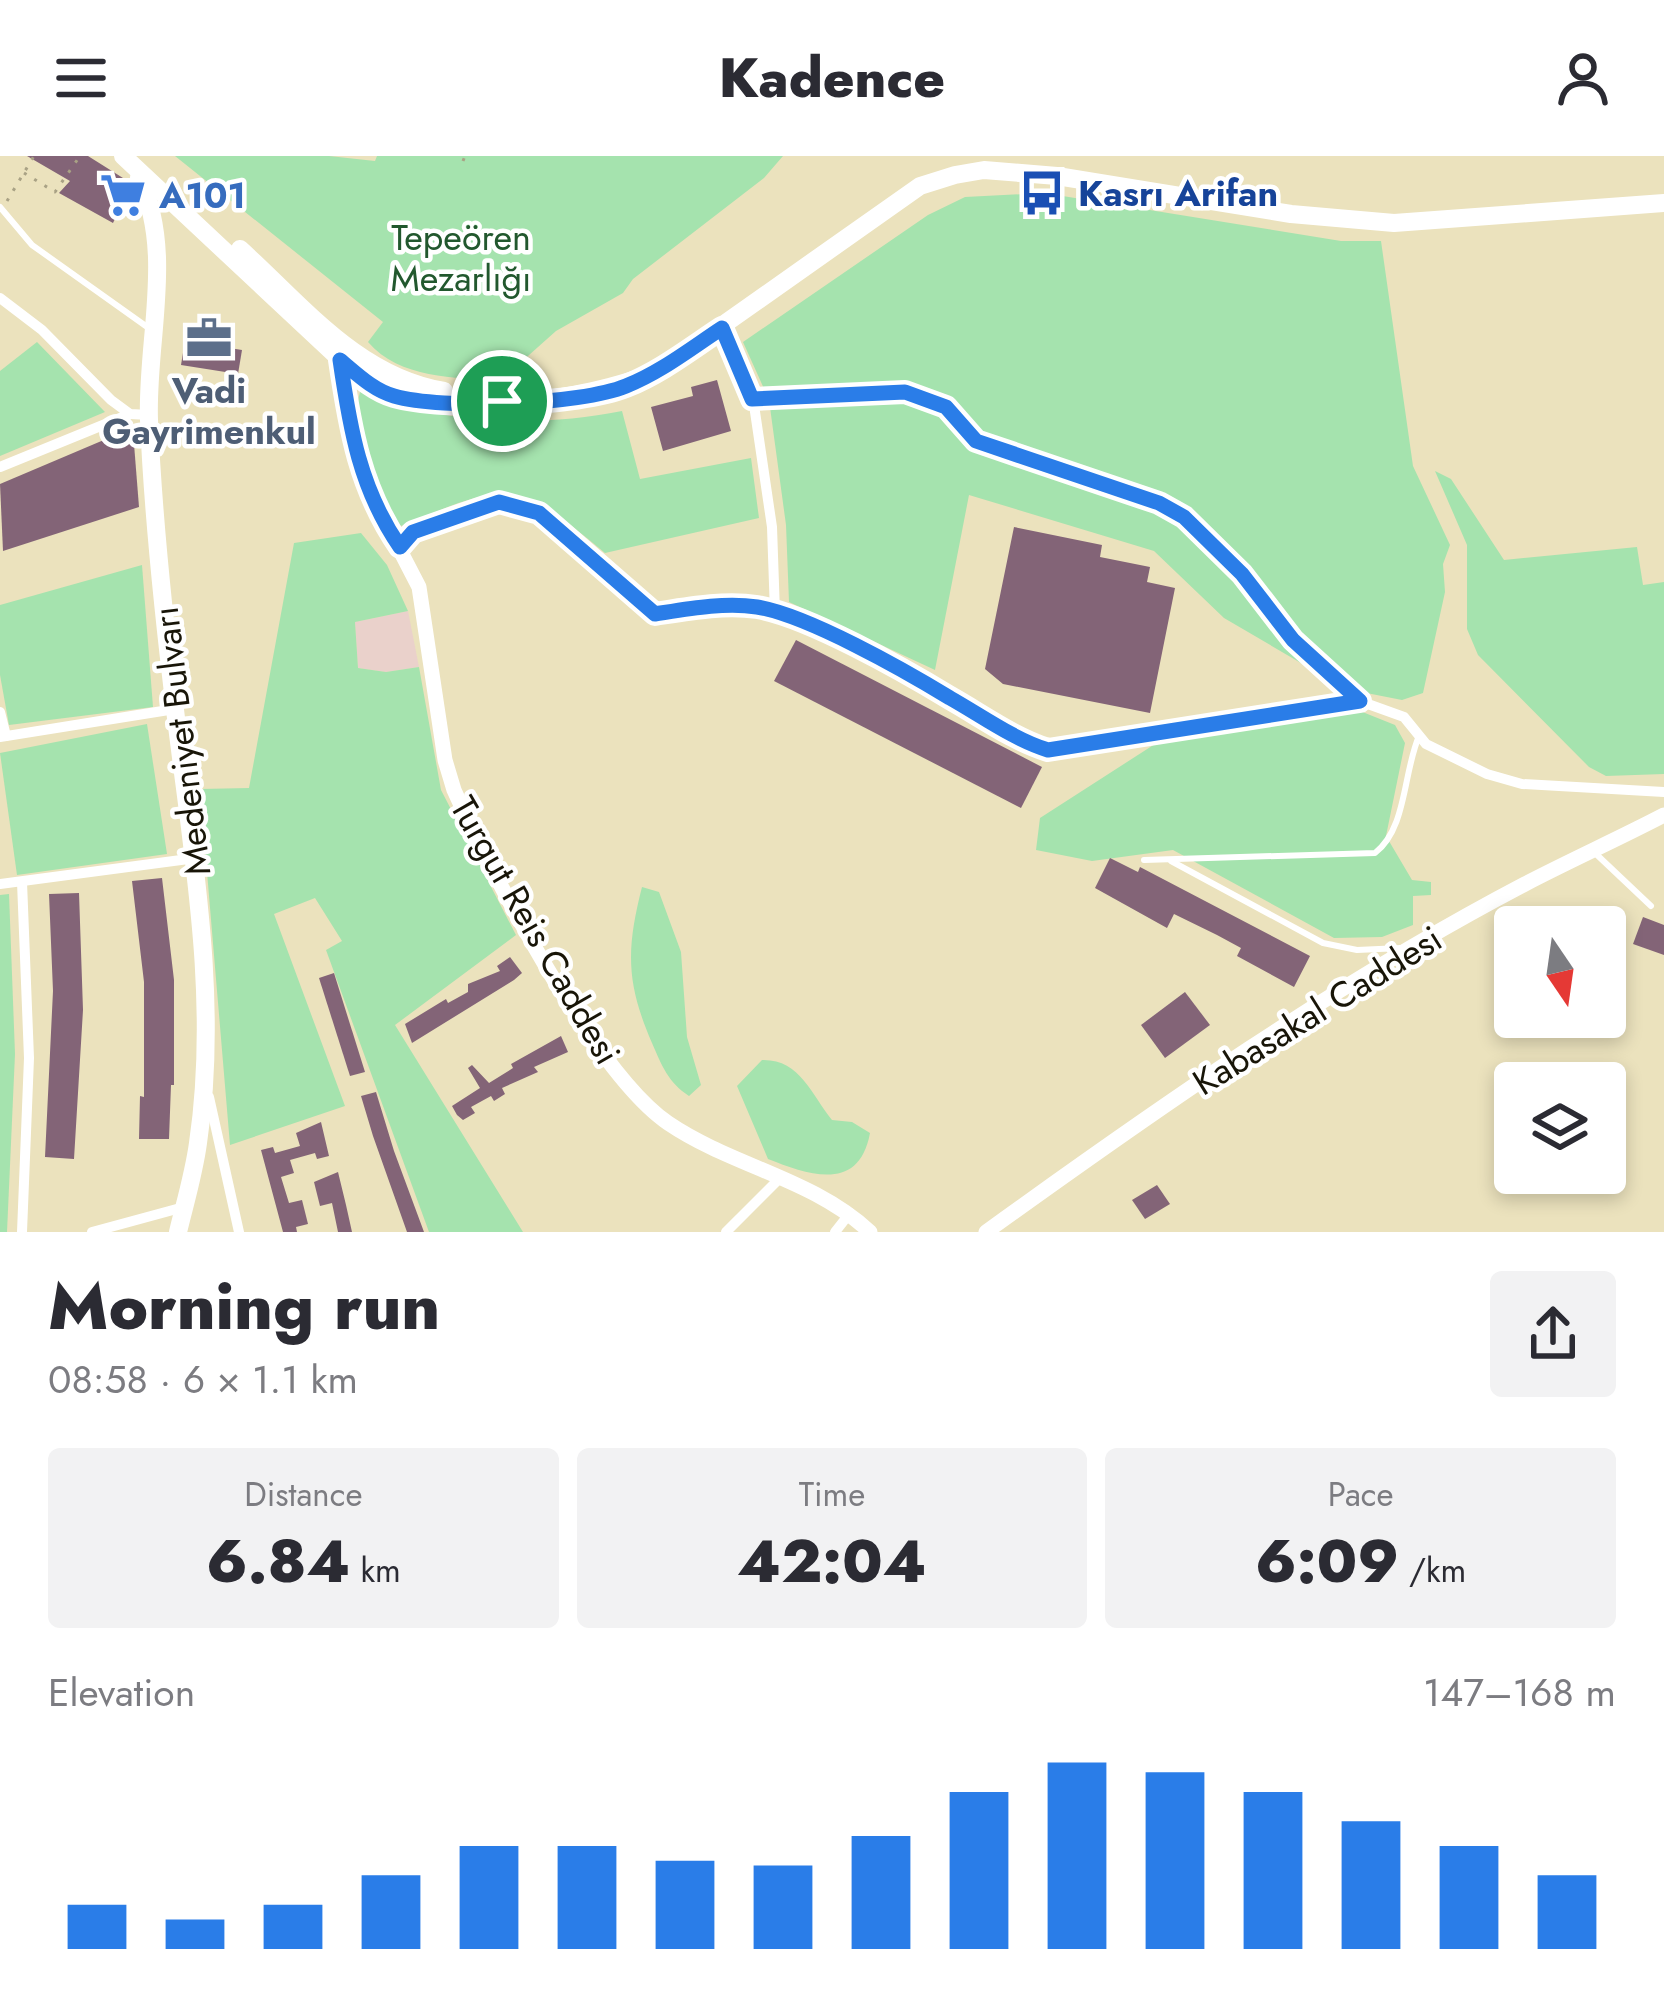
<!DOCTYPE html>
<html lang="en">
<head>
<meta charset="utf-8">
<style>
	:root { --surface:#fff; --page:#f2f2f3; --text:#2b2b33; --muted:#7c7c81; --accent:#2a7de8 }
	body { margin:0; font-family:Jost,sans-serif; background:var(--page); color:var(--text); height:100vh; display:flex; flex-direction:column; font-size:45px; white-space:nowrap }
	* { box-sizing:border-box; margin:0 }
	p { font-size:39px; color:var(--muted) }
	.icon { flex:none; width:66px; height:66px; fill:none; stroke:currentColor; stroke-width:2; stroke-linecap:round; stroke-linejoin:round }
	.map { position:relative; height:1076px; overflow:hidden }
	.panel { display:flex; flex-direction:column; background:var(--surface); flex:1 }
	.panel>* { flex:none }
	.needle { width:78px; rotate:167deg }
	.controls { position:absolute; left:1494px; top:750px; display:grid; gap:24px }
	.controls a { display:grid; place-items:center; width:132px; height:132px; border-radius:12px; background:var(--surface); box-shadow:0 6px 18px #0003; font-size:60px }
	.pin { position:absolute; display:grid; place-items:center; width:102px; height:102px; color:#fff; margin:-51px; border:6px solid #fff; border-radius:50%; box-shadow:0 3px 12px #0007 }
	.round { display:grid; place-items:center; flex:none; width:126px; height:126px; border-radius:12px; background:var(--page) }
	.headline { display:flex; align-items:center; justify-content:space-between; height:204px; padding:0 48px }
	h1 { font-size:66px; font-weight:800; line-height:90px }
	.metrics { display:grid; grid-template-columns:repeat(3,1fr); gap:18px; height:204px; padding:12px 48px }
	.metrics div { display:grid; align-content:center; border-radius:12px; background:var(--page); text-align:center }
	.metrics b { font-size:60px; font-weight:800 }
	.metrics small { font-size:33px; font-weight:400 }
	.metrics p { font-size:33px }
	.chart { height:336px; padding:24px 48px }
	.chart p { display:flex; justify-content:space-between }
	.chart svg { width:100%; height:216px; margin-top:12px; stroke:var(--accent); stroke-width:6 }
	header { display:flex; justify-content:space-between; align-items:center; height:156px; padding:0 48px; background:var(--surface); font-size:54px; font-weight:800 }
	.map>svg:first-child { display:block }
	.commercial { fill:#ead1cb }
	.green { fill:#a5e3ae }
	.building { fill:#836477 }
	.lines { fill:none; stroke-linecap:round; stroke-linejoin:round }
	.path { stroke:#a9a285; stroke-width:3; stroke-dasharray:3 9; stroke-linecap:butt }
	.lane { stroke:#fff; stroke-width:6 }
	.street { stroke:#fff; stroke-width:10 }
	.secondary { stroke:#fff; stroke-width:15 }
	.primary { stroke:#fff; stroke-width:18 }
	.route-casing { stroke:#fff; stroke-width:24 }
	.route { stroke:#2a7de8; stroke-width:15 }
	.labels { text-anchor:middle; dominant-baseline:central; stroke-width:9; stroke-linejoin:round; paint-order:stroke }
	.transit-label { font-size:36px; font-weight:bold; fill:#164399; stroke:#fff; text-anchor:start }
	.shop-label { font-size:36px; font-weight:bold; fill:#366cbe; stroke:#fff; text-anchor:start }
	.park-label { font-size:36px; fill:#22582e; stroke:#fff }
	.service-label { font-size:36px; font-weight:bold; fill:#4e5e75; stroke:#fff }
	.street-label { font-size:36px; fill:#181508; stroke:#fff }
</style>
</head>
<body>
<header><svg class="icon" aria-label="menu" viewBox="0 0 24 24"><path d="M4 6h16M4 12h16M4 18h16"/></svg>Kadence<svg class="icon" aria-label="person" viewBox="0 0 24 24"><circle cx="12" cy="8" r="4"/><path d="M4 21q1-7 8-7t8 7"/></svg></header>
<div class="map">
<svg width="1664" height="1076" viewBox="0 0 1664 1076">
	<rect width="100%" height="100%" fill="#ebe2bd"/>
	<polygon class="commercial" points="408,455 419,511 386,516 358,512 355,466"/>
	<g class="green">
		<path d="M 175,0 L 329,0 L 375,5 L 377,0 L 783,0 L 764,22 L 633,123 L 623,137 L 556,175 L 500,225 C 454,221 400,223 368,186 L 383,166 Z"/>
		<polygon points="1044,37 1341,85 1381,85 1413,310 1450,389 1443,408 1445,436 1423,537 1402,544 1331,530 1306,510 1224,462 1154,395 969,339 935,514 789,446 786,369 769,244 743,186 928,59 965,41"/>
		<polygon points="37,186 105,256 0,300 0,215"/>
		<path d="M 360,236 C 442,268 536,272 622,255 L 640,323 L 751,302 L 759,362 L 605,397 C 514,321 508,326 401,370 C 377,340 349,275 360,236 Z"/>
		<polygon points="1435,315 1451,323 1504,404 1637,391 1643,429 1664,426 1664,618 1606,620 1589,611 1478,499 1467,473 1467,389"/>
		<polygon points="361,377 387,409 408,455 355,466 358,512 386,516 419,511 441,634 516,779 395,869 523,1076 429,1076 326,794 342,785 315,742 274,758 345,950 230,989 200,633 249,632 294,387"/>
		<polygon points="142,409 153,551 9,569 0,519 0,449"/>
		<polygon points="1355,553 1395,569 1405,587 1386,680 1412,724 1431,726 1431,739 1413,740 1413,769 1382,781 1334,782 1173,694 1092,705 1036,694 1040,662 1155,588"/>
		<polygon points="147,568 167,698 17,719 0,597"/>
		<path d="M 642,731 L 659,736 L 681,796 L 687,881 L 701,929 L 689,940 C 668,926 662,910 652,887 C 626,827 626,794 642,731 Z"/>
		<polygon points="9,738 15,898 7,1076 0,1076 0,739"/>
		<path d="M 762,904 C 800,903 811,938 832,964 L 852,966 L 870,977 C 859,1037 809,1019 768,1003 L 737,930 Z"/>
	</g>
	<g class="building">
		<polygon points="27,0 88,0 123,22 120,27 129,33 113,67 59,37 70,25"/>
		<polygon points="185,185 242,194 238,218 181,209"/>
		<polygon points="717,224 731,275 663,295 651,251 693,240 691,231"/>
		<polygon points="125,275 134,288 139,351 3,395 0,328"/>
		<polygon points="1014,371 1102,389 1100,401 1150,411 1147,426 1175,432 1150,557 1003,528 985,513"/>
		<polygon points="796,484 1042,611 1021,652 774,525"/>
		<polygon points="1110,702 1138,716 1140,711 1310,800 1294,831 1237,800 1241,792 1217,779 1174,758 1167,772 1095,732"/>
		<polygon points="162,722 174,824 174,929 171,929 169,983 139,983 140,940 144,941 144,826 132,725"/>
		<polygon points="79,737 83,854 74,1003 45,1001 53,835 49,738"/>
		<polygon points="1643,761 1664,769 1664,799 1633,788"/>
		<polygon points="510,801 522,817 514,824 412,887 405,868 446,843 448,847 468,836 468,828 500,815 497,810"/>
		<polygon points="334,817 365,916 350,920 319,822"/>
		<polygon points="1185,836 1210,869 1165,902 1141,869"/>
		<polygon points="561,880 568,896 534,911 538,916 502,932 505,938 494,945 491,940 471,951 475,957 463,964 457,959 452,950 480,932 468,912 472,909 489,927 513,912 511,908"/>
		<polygon points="376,936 394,995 424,1076 407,1076 373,980 361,940"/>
		<polygon points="321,966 329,1000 317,1003 315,997 290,1004 294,1017 281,1021 289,1047 302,1044 308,1068 296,1071 297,1076 283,1076 261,994 273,991 275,997 300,990 296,977"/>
		<polygon points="338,1016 346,1049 352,1076 338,1076 332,1047 320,1050 314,1026"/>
		<polygon points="1157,1029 1170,1048 1145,1063 1132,1044"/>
	</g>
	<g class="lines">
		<g class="path">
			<polyline points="463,5 465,0"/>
			<polyline points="24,17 55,36 80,0"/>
			<polyline points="7,45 34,0"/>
			<path d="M 765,242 L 905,236 L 946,252 L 976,285 L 1159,347 C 1237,390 1278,475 1344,532"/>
		</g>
		<g class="lane">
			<polyline points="0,51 32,89 150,173"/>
			<polyline points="1596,698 1651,750"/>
			<path d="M 1144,704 L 1375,697 C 1407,672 1403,617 1419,580"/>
			<polyline points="1171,705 1323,787 1357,794 1401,792"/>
		</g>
		<g class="street">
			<polyline points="0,142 42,174 111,244 130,258 149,259"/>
			<polyline points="721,172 754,249 772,371 775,457"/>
			<polyline points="0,311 130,258"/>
			<path d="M 400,391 L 413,376 L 499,346 L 539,357 L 655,458 C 688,453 723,446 757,451 C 807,459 904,514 950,541 C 981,560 1013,584 1048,594 L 1354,543 L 1404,561 L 1426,588 L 1487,618 L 1522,628 L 1664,636"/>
			<polyline points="0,556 6,580"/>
			<polyline points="0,581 175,553"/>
			<polyline points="22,726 29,902 22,1076"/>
			<polyline points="0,728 196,702"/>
			<polyline points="209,941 239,1076"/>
			<polyline points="92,1076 184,1051"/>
			<polyline points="726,1076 781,1021"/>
			<polyline points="835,1076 850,1057"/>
		</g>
		<g class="secondary">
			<path d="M 340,204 L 362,321 L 419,431 L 445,604 L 454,634 C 492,719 595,917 668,967 C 733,1011 812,1022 870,1076"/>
			<path d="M 986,1076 C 1158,952 1336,827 1525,728 C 1571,704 1618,683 1664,659"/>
		</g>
		<g class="primary">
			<path d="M 123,0 L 357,219 C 420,269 590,246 659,214 L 920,30 L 955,19 L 984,14 L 1057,20 L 1291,58 L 1394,67 L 1664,47"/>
			<path d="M 139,22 C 175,95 146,185 149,264 C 153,363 164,463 176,562 C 193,702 219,846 198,987 C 194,1017 185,1047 178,1076"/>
			<path d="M 240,93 C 302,149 358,221 444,235"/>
		</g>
	</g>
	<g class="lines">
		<g class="route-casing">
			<path id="route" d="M 722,172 L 752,243 L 905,236 L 946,251 L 976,285 L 1159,347 L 1184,361 L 1242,418 L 1293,484 L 1360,545 L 1048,594 C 1013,583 982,560 950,542 C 904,514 807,459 757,451 C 724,446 687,453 655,458 L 539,357 L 499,346 L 413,376 L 400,391 C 360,333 350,273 340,204 C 357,218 373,234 394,240 C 442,254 580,249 626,230 C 661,216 690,193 722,172 Z"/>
		</g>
		<use href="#route" class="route"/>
	</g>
	<defs>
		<g id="bus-bare" transform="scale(3.6)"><path d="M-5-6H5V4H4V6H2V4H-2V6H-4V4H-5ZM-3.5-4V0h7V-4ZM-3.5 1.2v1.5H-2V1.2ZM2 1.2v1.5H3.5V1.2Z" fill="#1a4fb4" stroke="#fff" stroke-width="2.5" paint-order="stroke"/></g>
		<g id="supermarket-bare" transform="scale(3.6)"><path d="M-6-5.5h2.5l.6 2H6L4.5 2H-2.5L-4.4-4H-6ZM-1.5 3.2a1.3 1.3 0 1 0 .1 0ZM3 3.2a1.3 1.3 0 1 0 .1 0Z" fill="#3f7fe0" stroke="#fff" stroke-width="2.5" paint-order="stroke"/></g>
		<g id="office-bare" transform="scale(3.6)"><path d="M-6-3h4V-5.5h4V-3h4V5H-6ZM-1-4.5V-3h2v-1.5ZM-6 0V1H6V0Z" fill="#5c6f8a" stroke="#fff" stroke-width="2.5" paint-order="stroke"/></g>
	</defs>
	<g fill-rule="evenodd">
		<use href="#bus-bare" x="1042" y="37"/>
		<use href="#supermarket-bare" x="123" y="39"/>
		<use href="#office-bare" x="209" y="182"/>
	</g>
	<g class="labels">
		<g class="transit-label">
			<text x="1078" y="37">Kasrı Arifan</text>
		</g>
		<g class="shop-label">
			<text x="159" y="39">A101</text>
		</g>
		<g class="park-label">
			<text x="461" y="81">Tepeören<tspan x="461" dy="41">Mezarlığı</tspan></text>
		</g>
		<g class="service-label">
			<text x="209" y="234">Vadi<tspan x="209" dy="41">Gayrimenkul</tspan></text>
		</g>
		<g class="street-label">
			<text transform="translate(181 585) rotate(-97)">Medeniyet Bulvarı</text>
			<text transform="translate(536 774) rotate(60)">Turgut Reis Caddesi</text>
			<text transform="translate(1317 854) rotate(-32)">Kabasakal Caddesi</text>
		</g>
	</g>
</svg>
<div class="controls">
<a><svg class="needle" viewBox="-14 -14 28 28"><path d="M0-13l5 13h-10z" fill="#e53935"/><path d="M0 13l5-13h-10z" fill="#7c7c81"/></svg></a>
<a><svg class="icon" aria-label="layers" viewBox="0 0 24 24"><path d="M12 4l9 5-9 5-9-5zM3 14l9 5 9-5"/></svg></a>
</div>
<div class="pin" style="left:502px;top:245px;background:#1e9e55"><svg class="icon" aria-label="arrive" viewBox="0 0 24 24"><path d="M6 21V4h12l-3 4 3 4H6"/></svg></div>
</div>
<section class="panel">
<div class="headline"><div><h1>Morning run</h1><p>08:58 · 6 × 1.1 km</p></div><a class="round"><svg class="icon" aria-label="share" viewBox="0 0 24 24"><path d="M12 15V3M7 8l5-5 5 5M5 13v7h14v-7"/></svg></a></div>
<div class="metrics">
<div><p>Distance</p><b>6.84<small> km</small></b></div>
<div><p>Time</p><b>42:04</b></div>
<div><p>Pace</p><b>6:09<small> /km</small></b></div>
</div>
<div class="chart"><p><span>Elevation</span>147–168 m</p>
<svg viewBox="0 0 160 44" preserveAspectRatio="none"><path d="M5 44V35M15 44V38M25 44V35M35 44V29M45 44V23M55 44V23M65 44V26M75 44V27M85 44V21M95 44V12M105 44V6M115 44V8M125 44V12M135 44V18M145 44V23M155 44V29"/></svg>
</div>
</section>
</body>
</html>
